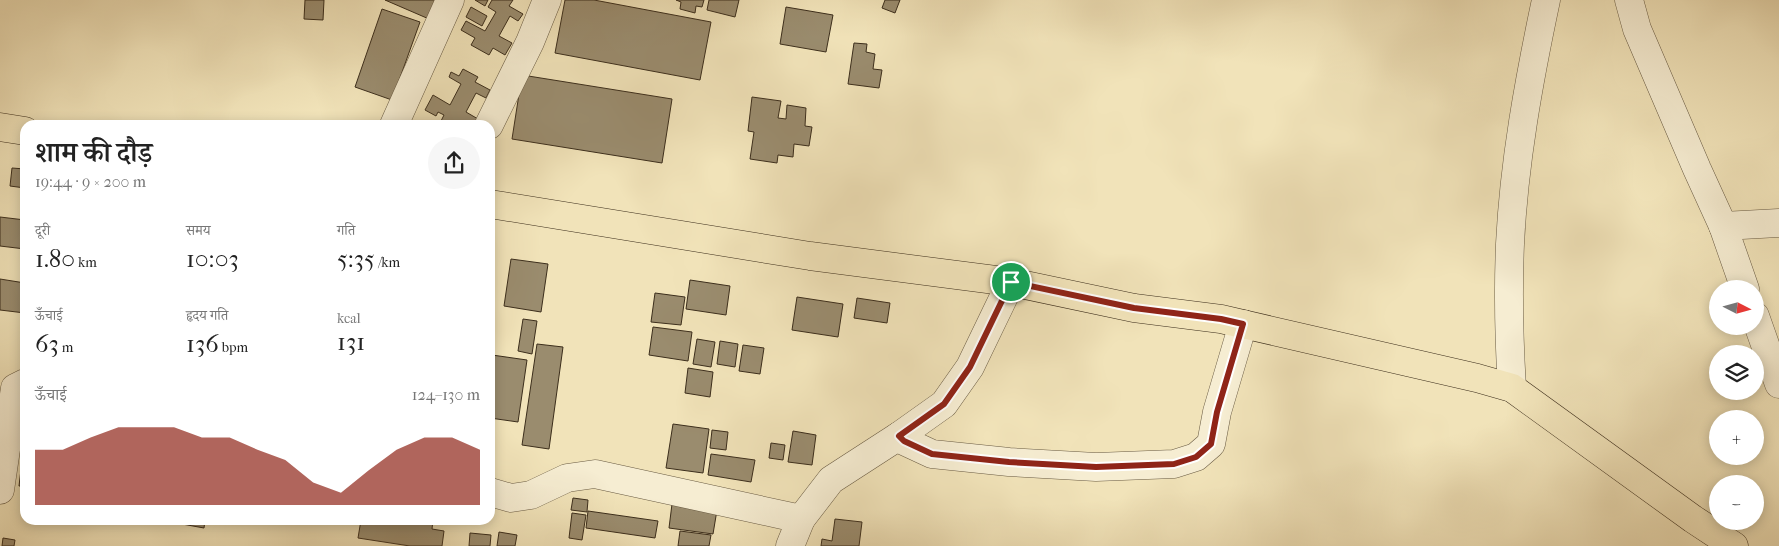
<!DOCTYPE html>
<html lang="hi">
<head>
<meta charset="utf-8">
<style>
	:root { --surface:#fff; --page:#f6f6f6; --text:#222; --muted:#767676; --accent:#8f2418 }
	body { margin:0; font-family:"IM FELL French Canon","Noto Serif Devanagari",serif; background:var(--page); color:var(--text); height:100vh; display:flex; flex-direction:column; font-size:19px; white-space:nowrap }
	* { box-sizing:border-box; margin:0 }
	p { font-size:16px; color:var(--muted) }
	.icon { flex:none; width:28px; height:28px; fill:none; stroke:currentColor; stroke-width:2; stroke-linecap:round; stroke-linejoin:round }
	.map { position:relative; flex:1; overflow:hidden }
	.side { position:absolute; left:20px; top:120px; width:475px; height:405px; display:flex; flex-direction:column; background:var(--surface); border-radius:15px; box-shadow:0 2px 12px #0003 }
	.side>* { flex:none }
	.needle { width:32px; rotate:96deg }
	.controls { position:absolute; left:1709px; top:280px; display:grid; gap:10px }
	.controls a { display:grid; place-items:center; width:55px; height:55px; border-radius:50%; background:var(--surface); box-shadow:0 2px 12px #0003; font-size:25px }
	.pin { position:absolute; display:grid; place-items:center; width:42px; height:42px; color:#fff; margin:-21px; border:2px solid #fff; border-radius:50%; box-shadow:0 1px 5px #0007 }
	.round { display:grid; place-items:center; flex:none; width:52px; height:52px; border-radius:26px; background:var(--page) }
	.head { display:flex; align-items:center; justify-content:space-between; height:85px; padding:0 15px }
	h1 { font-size:28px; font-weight:600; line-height:38px }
	.figures { display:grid; grid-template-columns:repeat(3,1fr); gap:8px; height:85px; padding:5px 15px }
	.figures div { display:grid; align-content:center }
	.figures b { font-size:25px; font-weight:600 }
	.figures small { font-size:14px; font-weight:400 }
	.figures p { font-size:14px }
	.chart { height:140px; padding:10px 15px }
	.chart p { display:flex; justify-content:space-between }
	.chart svg { width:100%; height:90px; margin-top:5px; fill:var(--accent); opacity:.7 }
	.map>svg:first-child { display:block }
	.building { fill:#9a8c6e; stroke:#3c2e1c }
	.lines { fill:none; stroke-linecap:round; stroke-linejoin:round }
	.minor-casing { stroke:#695b43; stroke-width:29 }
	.major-casing { stroke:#3c2e1c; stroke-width:29 }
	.minor { stroke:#f6edd2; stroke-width:28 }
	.major { stroke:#f1e3b9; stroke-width:28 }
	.route-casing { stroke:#fff; stroke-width:10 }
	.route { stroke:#8f2418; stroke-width:6 }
</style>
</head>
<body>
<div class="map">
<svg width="1779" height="546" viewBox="0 0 1779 546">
	<rect width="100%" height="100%" fill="#f1e3b9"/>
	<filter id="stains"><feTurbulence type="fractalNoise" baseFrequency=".004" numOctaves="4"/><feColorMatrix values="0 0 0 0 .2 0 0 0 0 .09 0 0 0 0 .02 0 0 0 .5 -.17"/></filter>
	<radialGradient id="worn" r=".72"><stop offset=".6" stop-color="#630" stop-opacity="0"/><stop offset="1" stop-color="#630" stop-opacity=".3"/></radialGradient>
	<g class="building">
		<polygon points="305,0 324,0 323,20 304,19"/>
		<polygon points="385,0 437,0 429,19"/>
		<polygon points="475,0 488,0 485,6"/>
		<polygon points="492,0 513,0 509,6 523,14 518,21 510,16 499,36 512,43 505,55 493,48 489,55 471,45 475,38 461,30 466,21 485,31 496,12 488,7"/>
		<polygon points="565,0 594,0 711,22 700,80 555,53"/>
		<polygon points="676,0 704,0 702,7 696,6 695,13 680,9 681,2"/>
		<polygon points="709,0 739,0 735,17 707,10"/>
		<polygon points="885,0 900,0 895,13 882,8"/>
		<polygon points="471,7 487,16 482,26 466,17"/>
		<polygon points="786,7 833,15 826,52 780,44"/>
		<polygon points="382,9 420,22 392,100 355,87"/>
		<polygon points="854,43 867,44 866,52 875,54 873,69 882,70 879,88 848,84"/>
		<polygon points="463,69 478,77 475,82 490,90 486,98 476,93 466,112 478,119 475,125 466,125 460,122 458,125 447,125 441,121 444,115 438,112 436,116 425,110 433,95 450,105 461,84 449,77 451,72 459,76"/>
		<polygon points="522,75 672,99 662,163 512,139"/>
		<polygon points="752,97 781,101 778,118 786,119 787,105 806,108 805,126 812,127 809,146 794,144 793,157 778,155 777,163 750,159 754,132 748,131"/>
		<polygon points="12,168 25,169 25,188 10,186"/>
		<polygon points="0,217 25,220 25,249 0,246"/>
		<polygon points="511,259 548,264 541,312 504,306"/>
		<polygon points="0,279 25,283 25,313 0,310"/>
		<polygon points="690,280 730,286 726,315 686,309"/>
		<polygon points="655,293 685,297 681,325 651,322"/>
		<polygon points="797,297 843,304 838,337 792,330"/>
		<polygon points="857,298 890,303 887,323 854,318"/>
		<polygon points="523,319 537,321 532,354 518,351"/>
		<polygon points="653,327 692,332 688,361 649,355"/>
		<polygon points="697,339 715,342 711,367 693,364"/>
		<polygon points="720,341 738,344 735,367 717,364"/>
		<polygon points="537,344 563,347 549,449 522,445"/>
		<polygon points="743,345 764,348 760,374 739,371"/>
		<polygon points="492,355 527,360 518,422 490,418 490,365"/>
		<polygon points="688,368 713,372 710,397 685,393"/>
		<polygon points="16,418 25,419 25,449 12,447"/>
		<polygon points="673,424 709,429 703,473 666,468"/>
		<polygon points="712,430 728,432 726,450 710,448"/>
		<polygon points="793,431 816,435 812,465 788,462"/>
		<polygon points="771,443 785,445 783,460 769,458"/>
		<polygon points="711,454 755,460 751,482 708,475"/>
		<polygon points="22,461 25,461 25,486 19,486"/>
		<polygon points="573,498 588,500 587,512 571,510"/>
		<polygon points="672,504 717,510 713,534 669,528"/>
		<polygon points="588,511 658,521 655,538 586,528"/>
		<polygon points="572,513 586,515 582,540 569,538"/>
		<polygon points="835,519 862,522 859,546 821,546 822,539 832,541"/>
		<polygon points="160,520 205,520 204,528"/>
		<polygon points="361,520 433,520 432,529 444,531 442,546 410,546 358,538"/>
		<polygon points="680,531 711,535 709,546 678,546"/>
		<polygon points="499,532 517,535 515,546 497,546"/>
		<polygon points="470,533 491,535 490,546 469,546"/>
		<polygon points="3,538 15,540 14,546 2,546"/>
	</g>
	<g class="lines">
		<g class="minor-casing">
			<g id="minor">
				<polyline points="1629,0 1637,29 1697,169 1723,226 1745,289"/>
				<polyline points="394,125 450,0"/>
				<polyline points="489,125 530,42 547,0"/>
				<polyline points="1723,226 1779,223"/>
				<polyline points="1755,316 1779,384"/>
				<path d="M 1512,388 C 1509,340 1508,292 1510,244 C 1514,162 1529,80 1546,0"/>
				<polyline points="899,436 904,441 932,454 1009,462 1096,467 1174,464 1196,457 1211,444 1217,412 1243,324"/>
				<polyline points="0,490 15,388 25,383"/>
				<polyline points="490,492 511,498 531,495 567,478 595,474 801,519"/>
				<polyline points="790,546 801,519 831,480 899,436 944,404 970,367 1011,282"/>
			</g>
		</g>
		<g class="major-casing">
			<g id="major">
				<polyline points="0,127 25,131"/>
				<polyline points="490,204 810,256 1011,282 1134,308 1221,319 1477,378 1512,388 1693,519 1734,546"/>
			</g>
		</g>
		<use href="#minor" class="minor"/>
		<use href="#major" class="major"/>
	</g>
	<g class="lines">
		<g class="route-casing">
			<polygon id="route" points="1011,282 1134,308 1221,319 1243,324 1217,412 1211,444 1196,457 1174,464 1096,467 1009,462 932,454 904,441 899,436 944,404 970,367"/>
		</g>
		<use href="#route" class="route"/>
	</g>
	<rect width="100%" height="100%" filter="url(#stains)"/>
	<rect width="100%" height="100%" fill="url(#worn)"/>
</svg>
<div class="controls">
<a><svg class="needle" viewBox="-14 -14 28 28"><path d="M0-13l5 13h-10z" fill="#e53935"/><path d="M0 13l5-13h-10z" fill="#767676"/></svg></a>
<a><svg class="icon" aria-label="layers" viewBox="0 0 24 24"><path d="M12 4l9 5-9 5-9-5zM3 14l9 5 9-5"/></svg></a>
<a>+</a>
<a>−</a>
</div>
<div class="pin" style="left:1011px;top:282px;background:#1e9e55"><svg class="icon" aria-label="arrive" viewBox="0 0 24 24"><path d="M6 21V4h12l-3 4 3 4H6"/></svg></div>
<section class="side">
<div class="head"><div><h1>शाम की दौड़</h1><p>19:44 · 9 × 200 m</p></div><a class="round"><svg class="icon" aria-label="share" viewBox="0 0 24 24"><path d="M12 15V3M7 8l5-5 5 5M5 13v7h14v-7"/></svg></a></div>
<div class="figures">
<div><p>दूरी</p><b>1.80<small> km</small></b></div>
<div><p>समय</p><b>10:03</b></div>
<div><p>गति</p><b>5:35<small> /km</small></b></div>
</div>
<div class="figures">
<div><p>ऊँचाई</p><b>63<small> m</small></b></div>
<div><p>हृदय गति</p><b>136<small> bpm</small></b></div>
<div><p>kcal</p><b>131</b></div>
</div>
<div class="chart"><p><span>ऊँचाई</span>124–130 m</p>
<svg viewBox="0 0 160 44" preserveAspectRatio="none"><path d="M0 44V17L10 17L20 11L30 6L40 6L50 6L60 11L70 11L80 17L90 22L100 33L110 38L120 27L130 17L140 11L150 11L160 17V44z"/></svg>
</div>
</section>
</div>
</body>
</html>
